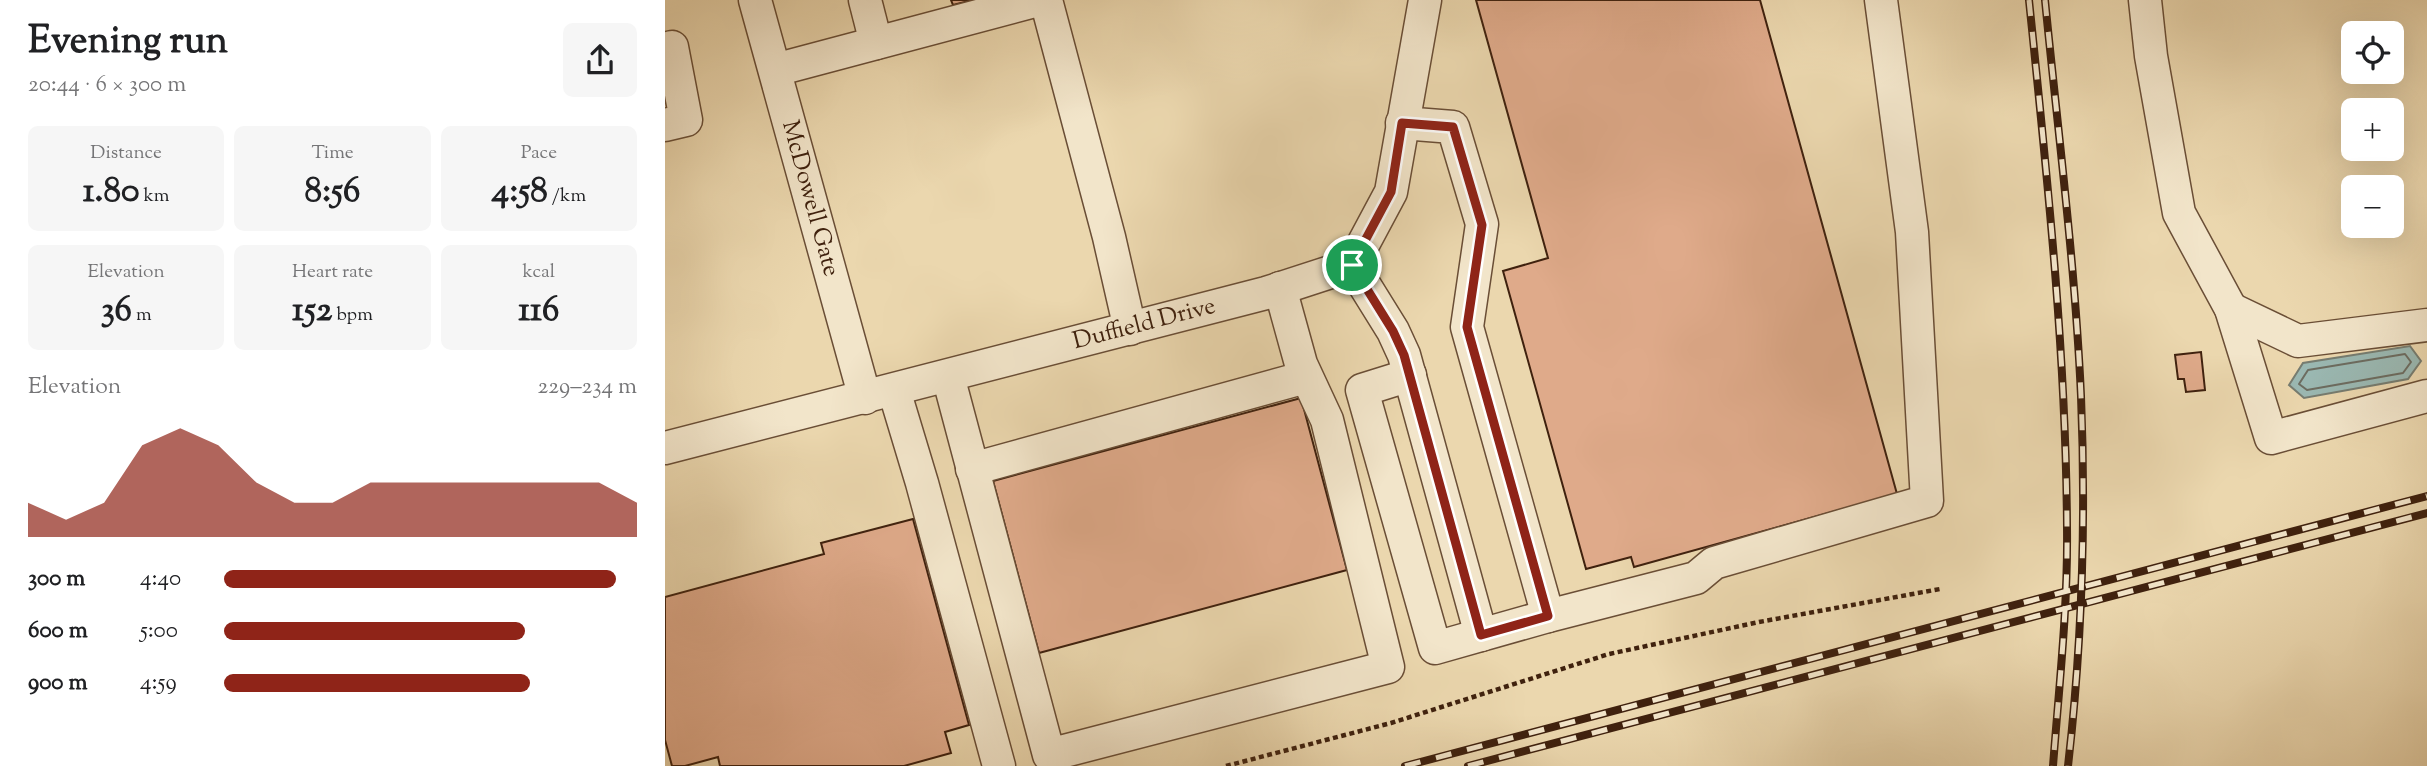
<!DOCTYPE html>
<html lang="en">
<head>
<meta charset="utf-8">
<style>
	:root { --surface:#fff; --page:#f6f6f6; --text:#202124; --muted:#757577; --accent:#8f2418 }
	body { margin:0; font-family:"Sorts Mill Goudy",serif; background:var(--page); color:var(--text); height:100vh; display:flex; flex-direction:column; font-size:26px; white-space:nowrap }
	* { box-sizing:border-box; margin:0 }
	p { font-size:23px; color:var(--muted) }
	.icon { flex:none; width:38px; height:38px; fill:none; stroke:currentColor; stroke-width:2; stroke-linecap:round; stroke-linejoin:round }
	.map { position:relative; flex:1; overflow:hidden }
	.panel { display:flex; flex-direction:column; background:var(--surface); width:665px }
	.panel>* { flex:none }
	.controls { position:absolute; left:1676px; top:21px; display:grid; gap:14px }
	.controls a { display:grid; place-items:center; width:63px; height:63px; border-radius:10px; background:var(--surface); box-shadow:0 7px 28px #0002; font-size:35px }
	.pin { position:absolute; display:grid; place-items:center; width:60px; height:60px; color:#fff; margin:-30px; border:4px solid #fff; border-radius:50%; box-shadow:0 2px 7px #0007 }
	.round { display:grid; place-items:center; flex:none; width:74px; height:74px; border-radius:10px; background:var(--page) }
	.overview { display:flex; align-items:center; justify-content:space-between; height:119px; padding:0 28px }
	h1 { font-size:38px; font-weight:700; line-height:52px }
	.figures { display:grid; grid-template-columns:repeat(3,1fr); gap:10px; height:119px; padding:7px 28px }
	.figures div { display:grid; align-content:center; border-radius:10px; background:var(--page); text-align:center }
	.figures b { font-size:35px; font-weight:700 }
	.figures small { font-size:19px; font-weight:400 }
	.figures p { font-size:19px }
	.chart { height:196px; padding:14px 28px }
	.chart p { display:flex; justify-content:space-between }
	.chart svg { width:100%; height:126px; margin-top:7px; fill:var(--accent); opacity:.7 }
	ul { padding:0 28px; list-style:none; font-size:23px }
	li { display:grid; grid-template-columns:112px 84px 1fr; align-items:center; height:52px }
	li i { height:18px; border-radius:9px; background:var(--accent) }
	main { display:flex; flex:1; min-height:0 }
	.map>svg:first-child { display:block }
	.water { fill:#9ab8b2; stroke:#767c70; stroke-width:2 }
	.lines { fill:none; stroke-linecap:round; stroke-linejoin:round }
	.shore { stroke:#6c6c60; stroke-width:2 }
	.building { fill:#dfaa8a; stroke:#3f210e; stroke-width:2 }
	.minor-casing { stroke:#6a4e36; stroke-width:35 }
	.path { stroke:#3f210e; stroke-width:4.5; stroke-dasharray:5 3.5; stroke-linecap:butt }
	.minor { stroke:#f2e5ca; stroke-width:32 }
	.rail-casing { stroke:#3f210e; stroke-width:8 }
	.rail { stroke:#f2e5ca; stroke-width:5; stroke-dasharray:16; stroke-linecap:butt }
	.route-casing { stroke:#fff; stroke-width:14 }
	.route { stroke:#8f2418; stroke-width:9 }
	.labels { text-anchor:middle; dominant-baseline:central; stroke-width:7; stroke-linejoin:round; paint-order:stroke }
	.street-label { font-size:24px; fill:#3f210e; stroke:#f2e5ca }
</style>
</head>
<body>
<main>
<section class="panel">
<div class="overview"><div><h1>Evening run</h1><p>20:44 · 6 × 300 m</p></div><a class="round"><svg class="icon" aria-label="share" viewBox="0 0 24 24"><path d="M12 15V3M7 8l5-5 5 5M5 13v7h14v-7"/></svg></a></div>
<div class="figures">
<div><p>Distance</p><b>1.80<small> km</small></b></div>
<div><p>Time</p><b>8:56</b></div>
<div><p>Pace</p><b>4:58<small> /km</small></b></div>
</div>
<div class="figures">
<div><p>Elevation</p><b>36<small> m</small></b></div>
<div><p>Heart rate</p><b>152<small> bpm</small></b></div>
<div><p>kcal</p><b>116</b></div>
</div>
<div class="chart"><p><span>Elevation</span>229–234 m</p>
<svg viewBox="0 0 160 44" preserveAspectRatio="none"><path d="M0 44V32L10 38L20 32L30 12L40 6L50 12L60 25L70 32L80 32L90 25L100 25L110 25L120 25L130 25L140 25L150 25L160 32V44z"/></svg>
</div>
<ul>
<li><b>300 m</b>4:40<i style="width:95%"></i></li>
<li><b>600 m</b>5:00<i style="width:73%"></i></li>
<li><b>900 m</b>4:59<i style="width:74%"></i></li>
</ul>
</section>
<div class="map">
<svg width="1762" height="766" viewBox="0 0 1762 766">
	<rect width="100%" height="100%" fill="#ebd7ae"/>
	<filter id="stains"><feTurbulence type="fractalNoise" baseFrequency=".00286" numOctaves="4"/><feColorMatrix values="0 0 0 0 .2 0 0 0 0 .09 0 0 0 0 .02 0 0 0 .5 -.17"/></filter>
	<radialGradient id="worn" r=".72"><stop offset=".6" stop-color="#630" stop-opacity="0"/><stop offset="1" stop-color="#630" stop-opacity=".3"/></radialGradient>
	<polygon class="water" points="1745,346 1756,361 1743,379 1639,398 1624,385 1638,363"/>
	<g class="lines">
		<polygon class="shore" points="1740,354 1746,362 1738,373 1642,390 1634,384 1643,370"/>
	</g>
	<g class="building">
		<polygon points="286,0 308,0 288,5"/>
		<polygon points="811,0 1095,0 1232,494 969,567 966,557 921,569 838,271 883,258"/>
		<polygon points="1536,352 1540,390 1521,392 1519,379 1513,379 1510,355"/>
		<polygon points="636,398 682,570 374,653 328,481"/>
		<polygon points="248,519 304,725 280,732 286,753 239,766 55,766 53,757 20,766 7,766 0,740 0,597 159,554 156,543"/>
	</g>
	<g class="lines">
		<g class="minor-casing">
			<g id="minor">
				<path id="s1" d="M 90,0 L 200,398"/>
				<polyline points="200,0 211,43"/>
				<polyline points="381,0 444,237 465,329"/>
				<polyline points="1480,0 1486,56 1514,213 1566,309 1606,438 1762,396"/>
				<polyline points="0,49 7,47 21,120 0,125"/>
				<polyline points="110,70 373,0"/>
				<polyline points="737,123 788,127 817,224 802,327 883,616 1031,578 1049,563 1262,501 1247,232 1216,0"/>
				<polyline points="687,265 728,331 739,355 816,635"/>
				<polyline points="1566,309 1633,341 1762,325"/>
				<polyline points="745,375 697,390 770,648 883,616"/>
				<polyline points="283,376 384,755 723,667 662,420 636,364 615,288"/>
				<polyline points="229,390 257,483 334,766"/>
				<path id="s2" d="M 0,448 L 601,293 L 687,265 L 726,192 L 760,0"/>
				<polyline points="307,469 641,377"/>
			</g>
		</g>
		<polyline class="path" points="561,766 726,723 944,654 1094,622 1275,589"/>
		<use href="#minor" class="minor"/>
		<g class="rail-casing">
			<g id="rail">
				<path d="M 1364,0 C 1382,176 1401,351 1402,528 C 1403,607 1394,687 1388,766"/>
				<path d="M 1380,0 C 1393,132 1410,263 1416,396 C 1421,519 1417,644 1403,766"/>
				<polyline points="740,766 1762,496"/>
				<polyline points="803,766 1762,513"/>
			</g>
		</g>
		<use href="#rail" class="rail"/>
	</g>
	<g class="lines">
		<g class="route-casing">
			<polygon id="route" points="737,123 788,127 817,225 802,327 883,616 816,635 739,355 728,331 687,265 726,192"/>
		</g>
		<use href="#route" class="route"/>
	</g>
	<g class="labels">
		<g class="street-label">
			<text stroke="none"><textPath href="#s1" startOffset="206">McDowell Gate</textPath></text>
			<text stroke="none"><textPath href="#s2" startOffset="495">Duffield Drive</textPath></text>
		</g>
	</g>
	<rect width="100%" height="100%" filter="url(#stains)"/>
	<rect width="100%" height="100%" fill="url(#worn)"/>
</svg>
<div class="controls">
<a><svg class="icon" aria-label="locate" viewBox="0 0 24 24"><circle cx="12" cy="12" r="6"/><path d="M12 2v4M12 18v4M2 12h4M18 12h4"/></svg></a>
<a>+</a>
<a>−</a>
</div>
<div class="pin" style="left:687px;top:265px;background:#1e9e55"><svg class="icon" aria-label="arrive" viewBox="0 0 24 24"><path d="M6 21V4h12l-3 4 3 4H6"/></svg></div>
</div>
</main>
</body>
</html>
